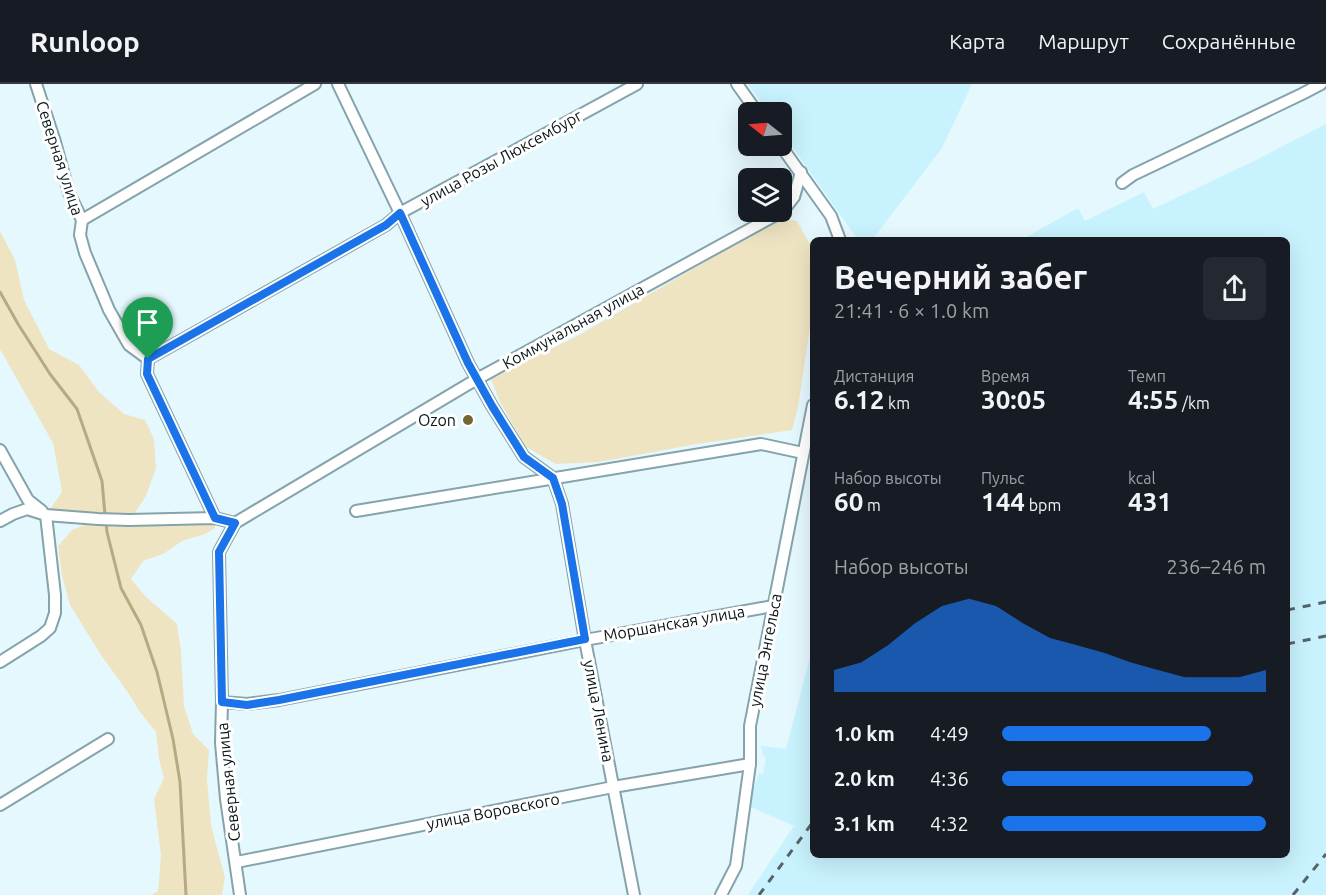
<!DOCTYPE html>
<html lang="ru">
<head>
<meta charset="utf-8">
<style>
	:root { --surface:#171b24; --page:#242831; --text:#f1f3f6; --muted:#9ea1a6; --line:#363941; --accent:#1a73e8 }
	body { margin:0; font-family:Ubuntu,sans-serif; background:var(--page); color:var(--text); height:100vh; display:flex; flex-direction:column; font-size:22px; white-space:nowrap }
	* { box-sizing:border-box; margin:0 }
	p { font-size:20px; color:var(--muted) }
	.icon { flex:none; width:33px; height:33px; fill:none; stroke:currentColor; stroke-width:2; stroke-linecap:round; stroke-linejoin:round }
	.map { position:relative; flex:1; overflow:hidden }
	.sheet { position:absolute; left:810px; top:153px; width:480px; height:621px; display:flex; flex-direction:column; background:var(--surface); border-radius:9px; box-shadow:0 6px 24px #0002 }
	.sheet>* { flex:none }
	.needle { width:39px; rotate:287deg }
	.controls { position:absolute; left:738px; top:18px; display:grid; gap:12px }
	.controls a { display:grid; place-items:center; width:54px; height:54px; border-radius:9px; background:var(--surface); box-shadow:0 6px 24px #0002; font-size:30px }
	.pin { position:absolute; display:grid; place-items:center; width:51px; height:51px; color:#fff; margin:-62px -26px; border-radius:50% 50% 50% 0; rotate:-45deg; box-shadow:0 0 6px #0007 }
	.pin .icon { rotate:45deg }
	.round { display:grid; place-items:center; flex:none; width:63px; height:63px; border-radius:9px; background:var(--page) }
	.headline { display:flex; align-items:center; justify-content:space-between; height:102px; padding:0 24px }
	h1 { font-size:33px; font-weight:700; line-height:45px }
	.figures { display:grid; grid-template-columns:repeat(3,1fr); gap:9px; height:102px; padding:6px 24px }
	.figures div { display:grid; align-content:center }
	.figures b { font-size:26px; font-weight:700 }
	.figures small { font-size:16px; font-weight:400 }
	.figures p { font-size:16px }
	.chart { height:168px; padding:12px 24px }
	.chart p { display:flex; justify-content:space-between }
	.chart svg { width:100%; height:108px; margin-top:6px; fill:var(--accent); opacity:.7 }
	ul { padding:0 24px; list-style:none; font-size:20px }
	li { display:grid; grid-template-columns:96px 72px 1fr; align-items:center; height:45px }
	li i { height:15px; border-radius:8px; background:var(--accent) }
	header { display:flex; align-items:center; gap:36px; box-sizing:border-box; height:84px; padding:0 30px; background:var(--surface); border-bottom:2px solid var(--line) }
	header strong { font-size:28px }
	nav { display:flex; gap:33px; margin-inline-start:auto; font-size:21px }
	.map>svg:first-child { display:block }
	.built { fill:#c8f2fd }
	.green { fill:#efe4c2 }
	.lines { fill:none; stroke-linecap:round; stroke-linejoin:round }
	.stream { stroke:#b7a981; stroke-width:3 }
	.minor-casing { stroke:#84a3ab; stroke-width:14 }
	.minor { stroke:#fff; stroke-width:10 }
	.rail { stroke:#566468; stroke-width:3; stroke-dasharray:8 8; stroke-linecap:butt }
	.route-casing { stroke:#fff; stroke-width:12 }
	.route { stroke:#1a73e8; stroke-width:8 }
	.poi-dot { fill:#756533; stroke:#fff; stroke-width:2 }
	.labels { text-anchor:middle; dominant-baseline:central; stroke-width:6; stroke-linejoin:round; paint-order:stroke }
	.street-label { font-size:16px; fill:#091518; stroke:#fff }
	.poi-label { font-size:16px; fill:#091518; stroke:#fff; text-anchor:end }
</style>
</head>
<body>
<header>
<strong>Runloop</strong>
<nav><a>Карта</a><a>Маршрут</a><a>Сохранённые</a></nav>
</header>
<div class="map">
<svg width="1326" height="811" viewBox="0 0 1326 811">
	<rect width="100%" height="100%" fill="#e5f8fd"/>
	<g class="built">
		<polygon points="748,0 972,0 942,64 872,156 858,156 782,48 782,28 768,28"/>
		<polygon points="1326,40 1326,811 748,811 794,742 749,722 751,705 755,701 759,689 763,690 766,675 763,671 761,662 786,665 813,562 813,771 1287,771 1287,156 1021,156 1078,124 1085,137 1144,108 1153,125 1252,78"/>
	</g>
	<g class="green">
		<polygon points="779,135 797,137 813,166 813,209 812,230 798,323 792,346 697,360 599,378 556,380 526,363 500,318 491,295 581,250"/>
		<polygon points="0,147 15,176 24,216 49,265 79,281 99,308 124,330 145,336 154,355 156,384 146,412 130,436 215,434 215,444 205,450 182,457 163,470 143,477 131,495 145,512 177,540 181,566 184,622 193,650 209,666 207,695 211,742 225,793 222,811 151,811 158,807 161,772 154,715 164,694 159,675 156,648 140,628 129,610 101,571 70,521 62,492 58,462 72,446 96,436 46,431 62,408 53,359 0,265"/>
	</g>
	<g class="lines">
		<g class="stream">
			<polyline points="0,208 18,240 50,290 77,325 102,397 105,431"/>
			<polyline points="106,438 107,448 121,504 141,541 157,588 173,655 180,698 186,811"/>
		</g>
		<g class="minor-casing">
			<g id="minor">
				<polyline points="36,0 55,58 69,109 82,136 80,151 85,169 109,226 129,261 148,275"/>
				<polyline points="338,0 400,129 468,279 492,322 524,373 553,394 562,420 585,556 634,811"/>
				<polyline points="737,0 757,28"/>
				<polyline points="781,62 831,132 840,156"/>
				<polyline points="1122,99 1133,91 1302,10 1321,0"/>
				<polyline points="82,136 315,0"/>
				<polyline points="148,275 386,141 400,129 637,0"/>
				<polyline points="148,275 147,290 215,434"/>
				<polyline points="0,366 28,416 42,427"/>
				<polyline points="356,427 761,360 803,369"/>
				<polyline points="0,437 13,430 27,425 46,431 98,435 129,436 215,434 235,439"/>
				<polyline points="0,578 41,552 50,544 55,529 55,511 46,431"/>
				<polyline points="222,618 247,620 279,616 585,556 773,522"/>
				<polyline points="0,721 108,655"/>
				<polyline points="237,778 613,703 750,680"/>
				<polyline points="240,811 226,715 221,659 222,618 219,468 235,439 477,295 783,127 794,113 801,88"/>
				<polyline points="721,811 736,782 750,680 750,642 813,321"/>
			</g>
		</g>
		<use href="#minor" class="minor"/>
		<g class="rail">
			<polyline points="1287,526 1326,518"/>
			<polyline points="1287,560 1326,552"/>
			<polyline points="759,811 813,738"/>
			<polyline points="1293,811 1326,770"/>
		</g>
	</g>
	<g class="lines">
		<g class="route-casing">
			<polygon id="route" points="400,129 468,279 492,322 524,373 553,394 562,420 585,555 279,616 247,621 222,618 219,468 235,439 215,434 147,290 148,275 386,141"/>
		</g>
		<use href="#route" class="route"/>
	</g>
	<circle class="poi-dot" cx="468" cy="336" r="6"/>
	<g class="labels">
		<g class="street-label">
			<text transform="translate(60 74) rotate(72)">Северная улица</text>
			<text transform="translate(501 74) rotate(-29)">улица Розы Люксембург</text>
			<text transform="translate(573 242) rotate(-29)">Коммунальная улица</text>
			<text transform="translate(674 539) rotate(-10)">Моршанская улица</text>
			<text transform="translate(765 566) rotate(-79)">улица Энгельса</text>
			<text transform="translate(599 627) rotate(79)">улица Ленина</text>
			<text transform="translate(228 698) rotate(-96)">Северная улица</text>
			<text transform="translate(493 727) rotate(-11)">улица Воровского</text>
		</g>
		<g class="poi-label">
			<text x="456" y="336">Ozon</text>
		</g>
	</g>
</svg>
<div class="controls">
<a><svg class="needle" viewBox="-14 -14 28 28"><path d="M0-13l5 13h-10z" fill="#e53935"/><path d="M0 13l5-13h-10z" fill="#9ea1a6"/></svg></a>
<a><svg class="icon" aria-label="layers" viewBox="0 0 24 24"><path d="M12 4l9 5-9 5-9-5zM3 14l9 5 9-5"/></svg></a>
</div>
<div class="pin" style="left:148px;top:275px;background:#1e9e55"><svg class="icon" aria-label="arrive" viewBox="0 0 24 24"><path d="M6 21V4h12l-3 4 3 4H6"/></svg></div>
<section class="sheet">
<div class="headline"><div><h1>Вечерний забег</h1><p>21:41 · 6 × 1.0 km</p></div><a class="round"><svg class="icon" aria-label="share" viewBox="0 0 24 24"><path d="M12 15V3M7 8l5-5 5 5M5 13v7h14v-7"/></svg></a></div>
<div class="figures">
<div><p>Дистанция</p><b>6.12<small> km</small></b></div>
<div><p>Время</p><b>30:05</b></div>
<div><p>Темп</p><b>4:55<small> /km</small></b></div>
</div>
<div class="figures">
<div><p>Набор высоты</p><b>60<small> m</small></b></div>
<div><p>Пульс</p><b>144<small> bpm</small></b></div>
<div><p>kcal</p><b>431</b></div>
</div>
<div class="chart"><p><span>Набор высоты</span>236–246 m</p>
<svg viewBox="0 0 160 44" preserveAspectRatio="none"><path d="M0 44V35L10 32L20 25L30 16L40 9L50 6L60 9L70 16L80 22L90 25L100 28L110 32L120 35L130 38L140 38L150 38L160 35V44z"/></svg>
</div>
<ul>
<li><b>1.0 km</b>4:49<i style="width:79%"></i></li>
<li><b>2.0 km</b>4:36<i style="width:95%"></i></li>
<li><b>3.1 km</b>4:32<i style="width:100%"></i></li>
</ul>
</section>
</div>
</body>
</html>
